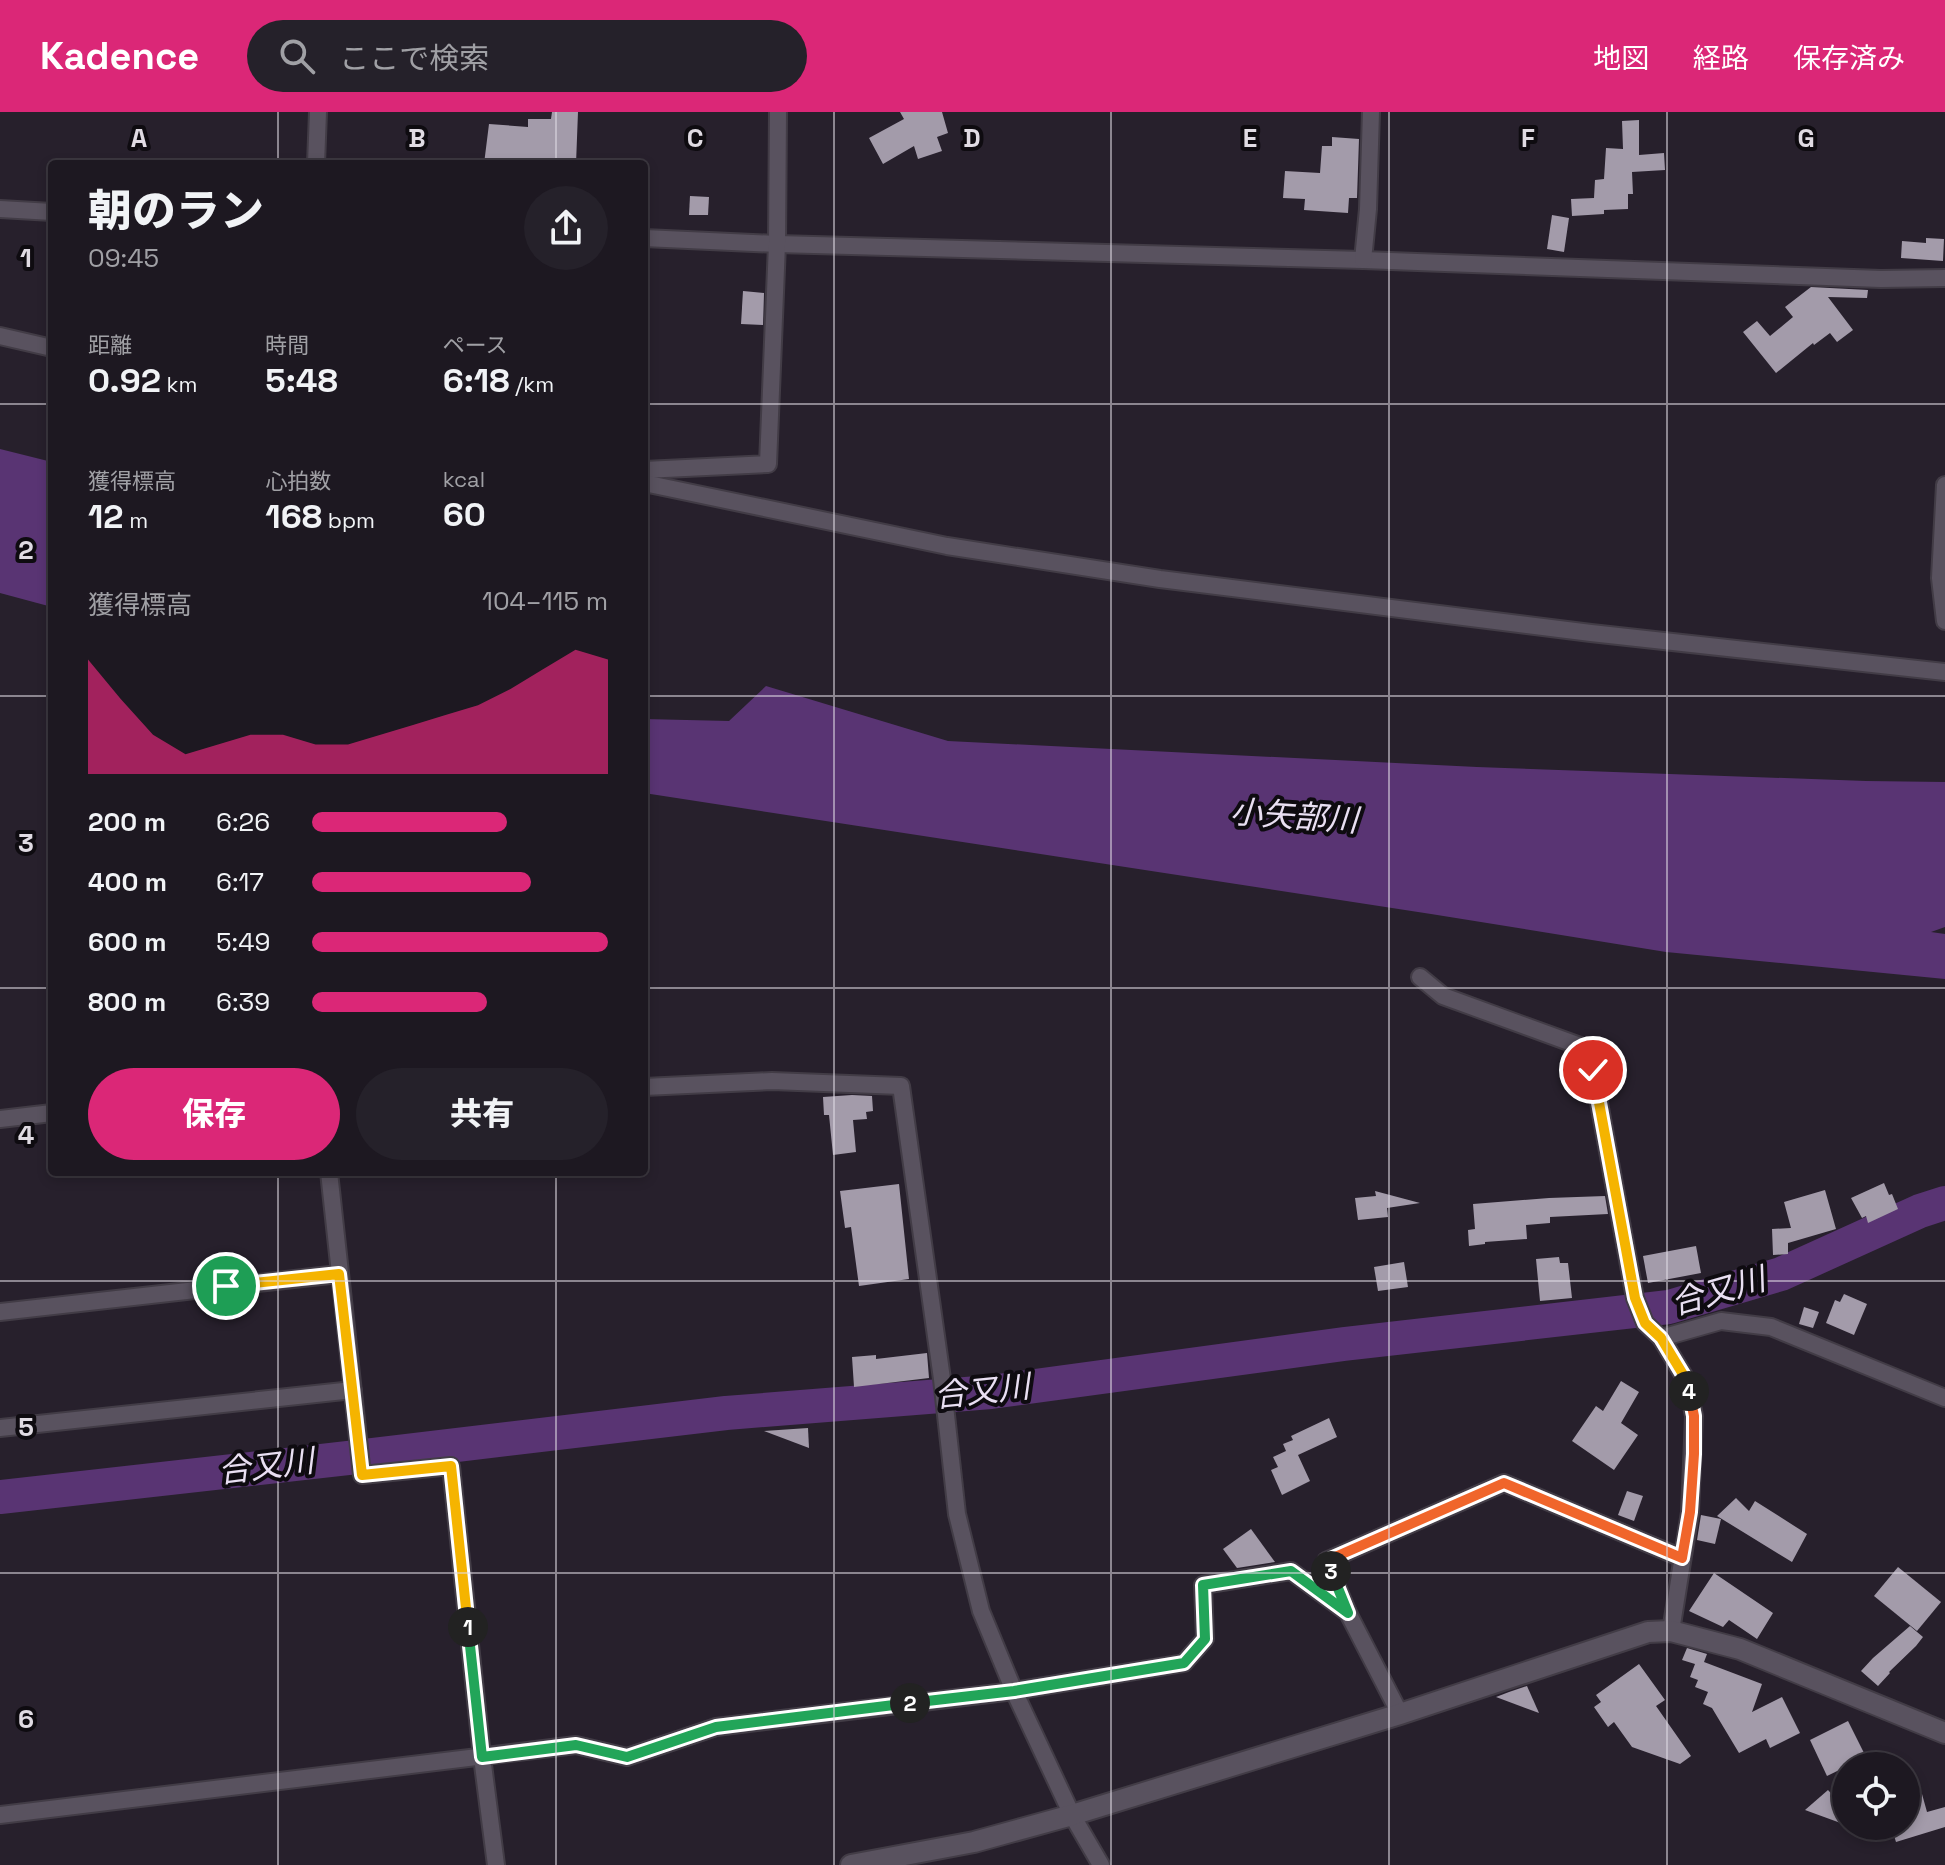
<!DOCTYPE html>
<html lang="ja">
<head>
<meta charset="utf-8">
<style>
	:root { --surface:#1d1821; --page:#25212a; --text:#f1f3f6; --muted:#a0a0a5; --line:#3b373f; --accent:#db2777 }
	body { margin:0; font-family:"Space Grotesk","Noto Sans JP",sans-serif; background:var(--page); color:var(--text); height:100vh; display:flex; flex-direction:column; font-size:30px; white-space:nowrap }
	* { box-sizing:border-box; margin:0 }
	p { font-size:26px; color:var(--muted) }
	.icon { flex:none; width:44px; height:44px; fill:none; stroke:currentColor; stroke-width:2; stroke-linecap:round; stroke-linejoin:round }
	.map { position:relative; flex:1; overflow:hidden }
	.sheet { position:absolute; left:48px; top:48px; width:600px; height:1016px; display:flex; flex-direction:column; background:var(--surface); border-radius:8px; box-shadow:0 4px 12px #0003,0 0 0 2px var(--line) }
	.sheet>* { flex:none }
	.controls { position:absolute; left:1832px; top:1640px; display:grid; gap:16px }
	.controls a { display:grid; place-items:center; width:88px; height:88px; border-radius:50%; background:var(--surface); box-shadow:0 4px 12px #0003,0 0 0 2px var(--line); font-size:40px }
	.pin { position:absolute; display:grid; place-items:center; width:68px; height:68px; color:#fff; margin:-34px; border:4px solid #fff; border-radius:50%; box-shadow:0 2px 8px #0007 }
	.km { position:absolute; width:40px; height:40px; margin:-20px; border-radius:50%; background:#222; color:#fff; font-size:22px; line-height:40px; text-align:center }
	.round { display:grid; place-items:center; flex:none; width:84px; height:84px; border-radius:42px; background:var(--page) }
	.headline { display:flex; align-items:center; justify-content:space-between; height:136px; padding:0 40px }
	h1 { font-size:44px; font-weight:800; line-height:60px }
	.figures { display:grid; grid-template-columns:repeat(3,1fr); gap:12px; height:136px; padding:8px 40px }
	.figures div { display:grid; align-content:center }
	.figures b { font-size:34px; font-weight:800 }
	.figures small { font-size:22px; font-weight:400 }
	.figures p { font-size:22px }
	.chart { height:224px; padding:16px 40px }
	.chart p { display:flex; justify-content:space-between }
	.chart svg { width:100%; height:144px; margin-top:8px; fill:var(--accent); opacity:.7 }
	.action { display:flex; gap:16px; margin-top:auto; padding:16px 40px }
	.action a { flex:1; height:92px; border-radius:48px; background:var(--accent); color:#fff; font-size:32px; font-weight:800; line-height:92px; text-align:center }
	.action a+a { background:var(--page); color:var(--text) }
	ul { padding:0 40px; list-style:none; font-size:26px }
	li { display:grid; grid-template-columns:128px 96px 1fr; align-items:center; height:60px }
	li i { height:20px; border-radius:10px; background:var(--accent) }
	header { display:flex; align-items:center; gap:48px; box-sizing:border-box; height:112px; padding:0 40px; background:var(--accent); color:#fff }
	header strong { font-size:38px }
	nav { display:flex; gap:44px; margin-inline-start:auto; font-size:28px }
	.search { width:560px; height:72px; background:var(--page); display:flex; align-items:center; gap:20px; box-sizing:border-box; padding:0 28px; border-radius:44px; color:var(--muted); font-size:30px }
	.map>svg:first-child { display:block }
	.water { fill:#593473 }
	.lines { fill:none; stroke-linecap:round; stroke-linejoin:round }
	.river { stroke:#593473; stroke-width:34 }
	.building { fill:#a39baa }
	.minor-casing { stroke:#423c46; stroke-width:20 }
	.tertiary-casing { stroke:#423c46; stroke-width:24 }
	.minor { stroke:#59525f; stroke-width:16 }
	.tertiary { stroke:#59525f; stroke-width:20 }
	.split-1-casing { stroke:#fff; stroke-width:16 }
	.split-2-casing { stroke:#fff; stroke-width:16 }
	.split-3-casing { stroke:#fff; stroke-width:16 }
	.split-4-casing { stroke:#fff; stroke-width:16 }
	.split-5-casing { stroke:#fff; stroke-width:16 }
	.split-1 { stroke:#f5b400; stroke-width:10 }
	.split-2 { stroke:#22a559; stroke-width:10 }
	.split-3 { stroke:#22a559; stroke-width:10 }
	.split-4 { stroke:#f0652b; stroke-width:10 }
	.split-5 { stroke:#f5b400; stroke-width:10 }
	.grid { fill:none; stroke:#e0dbe3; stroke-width:2; stroke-opacity:0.55 }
	.labels { text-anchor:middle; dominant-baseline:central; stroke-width:8; stroke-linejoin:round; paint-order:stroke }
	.water-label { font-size:32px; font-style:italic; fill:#e9dff2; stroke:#0e0b10 }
	.grid-label { font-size:26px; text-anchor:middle; font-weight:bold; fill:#e0dbe3; stroke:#0e0b10; stroke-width:8; stroke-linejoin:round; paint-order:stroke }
</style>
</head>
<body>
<header>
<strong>Kadence</strong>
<div class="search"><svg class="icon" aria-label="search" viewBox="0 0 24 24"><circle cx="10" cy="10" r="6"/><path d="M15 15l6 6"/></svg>ここで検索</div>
<nav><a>地図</a><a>経路</a><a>保存済み</a></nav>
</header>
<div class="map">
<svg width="1945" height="1753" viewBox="0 0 1945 1753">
	<rect width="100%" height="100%" fill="#27202c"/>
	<g class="water">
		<polygon points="0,337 52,350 52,495 0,481"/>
		<polygon points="766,574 948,629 1477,655 1866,669 1945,670 1945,815 1931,820 1945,822 1945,867 1666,840 1431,802 644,681 644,607 729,609"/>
	</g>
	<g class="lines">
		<polyline class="river" points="0,1385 348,1346 726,1301 991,1280 1344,1232 1669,1195 1781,1162 1920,1099 1945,1091"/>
	</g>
	<g class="building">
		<polygon points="552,0 578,0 576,52 484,52 489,12 528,15 528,7 551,7"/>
		<polygon points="900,0 942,0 948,21 937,25 942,39 918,47 914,34 883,52 869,26 904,7"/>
		<polygon points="1639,8 1639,43 1664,41 1665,58 1632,60 1633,82 1628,82 1628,97 1604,98 1604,102 1572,104 1571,87 1594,86 1595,68 1604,67 1606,36 1623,37 1622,9"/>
		<polygon points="1332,25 1359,27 1357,86 1349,86 1348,101 1304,98 1305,87 1283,86 1285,59 1320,61 1322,34 1332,34"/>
		<polygon points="690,84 709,85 708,103 689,103"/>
		<polygon points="1552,103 1569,106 1564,140 1547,137"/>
		<polygon points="1926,126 1944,127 1943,149 1901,146 1902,129 1926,131"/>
		<polygon points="1811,175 1868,178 1867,186 1828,185 1853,218 1837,230 1830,221 1814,233 1813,231 1776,261 1743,220 1757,209 1770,224 1793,205 1785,195"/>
		<polygon points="743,179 764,181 763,213 741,212"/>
		<polygon points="852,983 872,984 873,999 866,1000 867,1007 853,1008 856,1040 833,1043 829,1003 824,1003 823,985"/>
		<polygon points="1884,1071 1889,1083 1892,1082 1898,1097 1868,1111 1866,1104 1862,1106 1851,1086"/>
		<polygon points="899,1072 909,1167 859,1174 851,1115 845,1116 840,1079"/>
		<polygon points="1825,1078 1836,1117 1788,1131 1788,1142 1773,1143 1772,1117 1791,1116 1784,1090"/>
		<polygon points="1375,1079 1420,1091 1387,1096 1388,1105 1358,1108 1355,1086 1376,1084"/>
		<polygon points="1605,1084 1608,1102 1550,1105 1550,1111 1526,1113 1527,1127 1485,1130 1485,1132 1469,1134 1468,1118 1475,1117 1473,1092 1549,1086"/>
		<polygon points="1696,1134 1701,1161 1648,1171 1643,1144"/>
		<polygon points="1559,1145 1560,1151 1568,1151 1572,1186 1540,1189 1536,1147"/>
		<polygon points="1404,1150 1408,1175 1378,1179 1374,1155"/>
		<polygon points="1844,1182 1867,1192 1854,1223 1826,1211 1835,1188 1840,1190"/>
		<polygon points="1804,1195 1819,1200 1813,1216 1799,1212"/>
		<polygon points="927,1241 929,1266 854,1275 852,1245 876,1243 876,1247"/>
		<polygon points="1621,1269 1639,1280 1621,1311 1638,1323 1614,1358 1572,1329 1596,1294 1603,1299"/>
		<polygon points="1329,1306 1337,1325 1298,1343 1310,1369 1282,1383 1271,1358 1278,1355 1273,1345 1286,1339 1283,1332 1293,1328 1291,1324"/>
		<polygon points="808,1316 809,1336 764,1319"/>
		<polygon points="1627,1379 1643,1384 1634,1409 1618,1403"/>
		<polygon points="1736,1386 1749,1399 1755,1389 1807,1422 1792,1450 1717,1404"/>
		<polygon points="1701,1403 1721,1407 1715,1432 1697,1428"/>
		<polygon points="1251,1417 1275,1450 1237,1456 1223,1437"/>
		<polygon points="1898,1455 1941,1490 1917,1519 1874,1484"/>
		<polygon points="1714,1461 1773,1501 1757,1527 1729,1508 1723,1515 1689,1499"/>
		<polygon points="1910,1514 1923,1525 1916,1534 1889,1560 1890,1561 1878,1574 1861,1559 1873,1546"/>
		<polygon points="1687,1536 1707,1542 1704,1550 1762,1572 1752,1600 1782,1585 1800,1621 1770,1636 1766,1627 1739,1641 1712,1596 1703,1592 1708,1580 1695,1575 1698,1568 1690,1565 1695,1552 1682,1548"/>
		<polygon points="1639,1552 1665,1588 1656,1594 1691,1644 1680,1652 1632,1635 1614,1610 1608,1615 1594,1595 1601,1590 1596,1583"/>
		<polygon points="1527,1574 1539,1601 1496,1585 1509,1580"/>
		<polygon points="1848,1609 1866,1645 1827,1664 1810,1628"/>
		<polygon points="1828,1678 1846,1698 1846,1713 1805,1698"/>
		<polygon points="1922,1682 1927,1700 1945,1695 1945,1715 1896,1730 1891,1714 1906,1714 1906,1687"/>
	</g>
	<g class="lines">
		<g class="minor-casing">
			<g id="minor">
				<polyline points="316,52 318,0"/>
				<polyline points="0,97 52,100"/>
				<polyline points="644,126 777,132 1363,148 1881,167 1945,166"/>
				<polyline points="1363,148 1368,97 1371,0"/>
				<polyline points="0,224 52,236"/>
				<polyline points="644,358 768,352 777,132 778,0"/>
				<polyline points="644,371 947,434 1160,467 1591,521 1945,560"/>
				<polyline points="1945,373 1940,466 1945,509"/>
				<polyline points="1420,865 1443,884 1580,934 1593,958 1635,1186 1645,1211 1661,1226 1687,1269 1694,1304 1690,1400 1671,1519"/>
				<polyline points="644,975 772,969 901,974 942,1267 957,1402 981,1499 1014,1579 1072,1703 1101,1753"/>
				<polyline points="0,1007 52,1001"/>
				<polyline points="329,1060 362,1363 451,1354 482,1645 496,1753"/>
				<polyline points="0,1200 339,1162"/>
				<polyline points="1661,1226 1721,1209 1771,1215 1945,1286"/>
				<polyline points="0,1316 353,1278"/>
				<polyline points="1400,1602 1348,1501 1326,1449 1504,1371 1682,1446"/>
				<polyline points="0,1703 576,1633 627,1645 716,1615 1014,1579 1184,1551 1205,1527 1203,1473 1291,1459 1348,1501"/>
			</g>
		</g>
		<g class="tertiary-casing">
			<polyline id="tertiary" points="851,1753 974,1730 1072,1703 1400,1602 1648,1520 1671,1519 1740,1537 1945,1621"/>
		</g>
		<use href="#minor" class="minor"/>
		<use href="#tertiary" class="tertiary"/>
	</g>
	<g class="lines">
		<g class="split-1-casing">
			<polyline id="split-1" points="226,1174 339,1162 362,1363 451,1354 468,1515"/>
		</g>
		<g class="split-2-casing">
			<polyline id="split-2" points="468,1515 482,1645 576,1633 627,1645 716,1615 910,1591"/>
		</g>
		<g class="split-3-casing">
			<polyline id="split-3" points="910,1591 1014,1579 1184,1551 1205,1527 1203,1473 1291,1459 1348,1501 1331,1459"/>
		</g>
		<g class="split-4-casing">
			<polyline id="split-4" points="1331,1459 1326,1449 1504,1371 1682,1446 1690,1400 1694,1342 1694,1304 1689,1279"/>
		</g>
		<g class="split-5-casing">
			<polyline id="split-5" points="1593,958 1635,1186 1645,1211 1661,1226 1687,1269 1689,1279"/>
		</g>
		<use href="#split-1" class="split-1"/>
		<use href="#split-2" class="split-2"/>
		<use href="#split-3" class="split-3"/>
		<use href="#split-4" class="split-4"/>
		<use href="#split-5" class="split-5"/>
	</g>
	<path class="grid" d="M 278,0 L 278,52M 556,0 L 556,52M 834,0 L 834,1753M 1111,0 L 1111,1753M 1389,0 L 1389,1753M 1667,0 L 1667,1753M 0,292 L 52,292M 644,292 L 1945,292M 0,584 L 52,584M 644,584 L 1945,584M 0,876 L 52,876M 644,876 L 1945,876M 278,1060 L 278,1753M 556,1060 L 556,1753M 0,1169 L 1945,1169M 0,1461 L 1945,1461"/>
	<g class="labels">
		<g class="water-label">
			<text transform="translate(1294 704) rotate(4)">小矢部川</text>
			<text transform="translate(1718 1179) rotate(-16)">合又川</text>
			<text transform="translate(982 1279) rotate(-6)">合又川</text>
			<text transform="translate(266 1354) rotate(-7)">合又川</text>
		</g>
	</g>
	<g class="grid-label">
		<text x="139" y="35">A</text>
		<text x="417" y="35">B</text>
		<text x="695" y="35">C</text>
		<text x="972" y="35">D</text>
		<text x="1250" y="35">E</text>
		<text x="1528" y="35">F</text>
		<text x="1806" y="35">G</text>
		<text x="26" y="155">1</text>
		<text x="26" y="447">2</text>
		<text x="26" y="740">3</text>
		<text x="26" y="1032">4</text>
		<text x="26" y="1324">5</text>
		<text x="26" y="1616">6</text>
	</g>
</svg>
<div class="controls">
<a><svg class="icon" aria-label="locate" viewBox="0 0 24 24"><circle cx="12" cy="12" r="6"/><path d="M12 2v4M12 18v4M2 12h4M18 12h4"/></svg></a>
</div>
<div class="pin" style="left:226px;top:1174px;background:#1e9e55"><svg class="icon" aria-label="arrive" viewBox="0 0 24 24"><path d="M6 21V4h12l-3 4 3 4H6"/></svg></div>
<div class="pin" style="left:1593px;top:958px;background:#d93025"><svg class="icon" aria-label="check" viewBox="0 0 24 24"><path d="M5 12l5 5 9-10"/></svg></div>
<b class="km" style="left:468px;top:1515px">1</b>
<b class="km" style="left:910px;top:1591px">2</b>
<b class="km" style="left:1331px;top:1459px">3</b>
<b class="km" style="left:1689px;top:1279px">4</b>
<section class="sheet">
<div class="headline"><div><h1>朝のラン</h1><p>09:45</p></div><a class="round"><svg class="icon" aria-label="share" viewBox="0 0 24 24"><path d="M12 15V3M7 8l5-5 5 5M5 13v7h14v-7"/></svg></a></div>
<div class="figures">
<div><p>距離</p><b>0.92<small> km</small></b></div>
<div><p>時間</p><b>5:48</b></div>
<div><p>ペース</p><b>6:18<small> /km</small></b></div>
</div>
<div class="figures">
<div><p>獲得標高</p><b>12<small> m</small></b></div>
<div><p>心拍数</p><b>168<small> bpm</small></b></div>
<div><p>kcal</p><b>60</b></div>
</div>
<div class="chart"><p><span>獲得標高</span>104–115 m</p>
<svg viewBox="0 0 160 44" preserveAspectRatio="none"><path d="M0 44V9L10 21L20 32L30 38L40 35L50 32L60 32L70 35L80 35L90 32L100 29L110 26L120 23L130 18L140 12L150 6L160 9V44z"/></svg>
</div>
<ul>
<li><b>200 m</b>6:26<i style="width:66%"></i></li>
<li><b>400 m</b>6:17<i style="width:74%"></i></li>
<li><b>600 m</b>5:49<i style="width:100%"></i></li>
<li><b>800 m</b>6:39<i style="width:59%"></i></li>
</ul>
<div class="action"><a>保存</a><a>共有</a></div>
</section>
</div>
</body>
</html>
